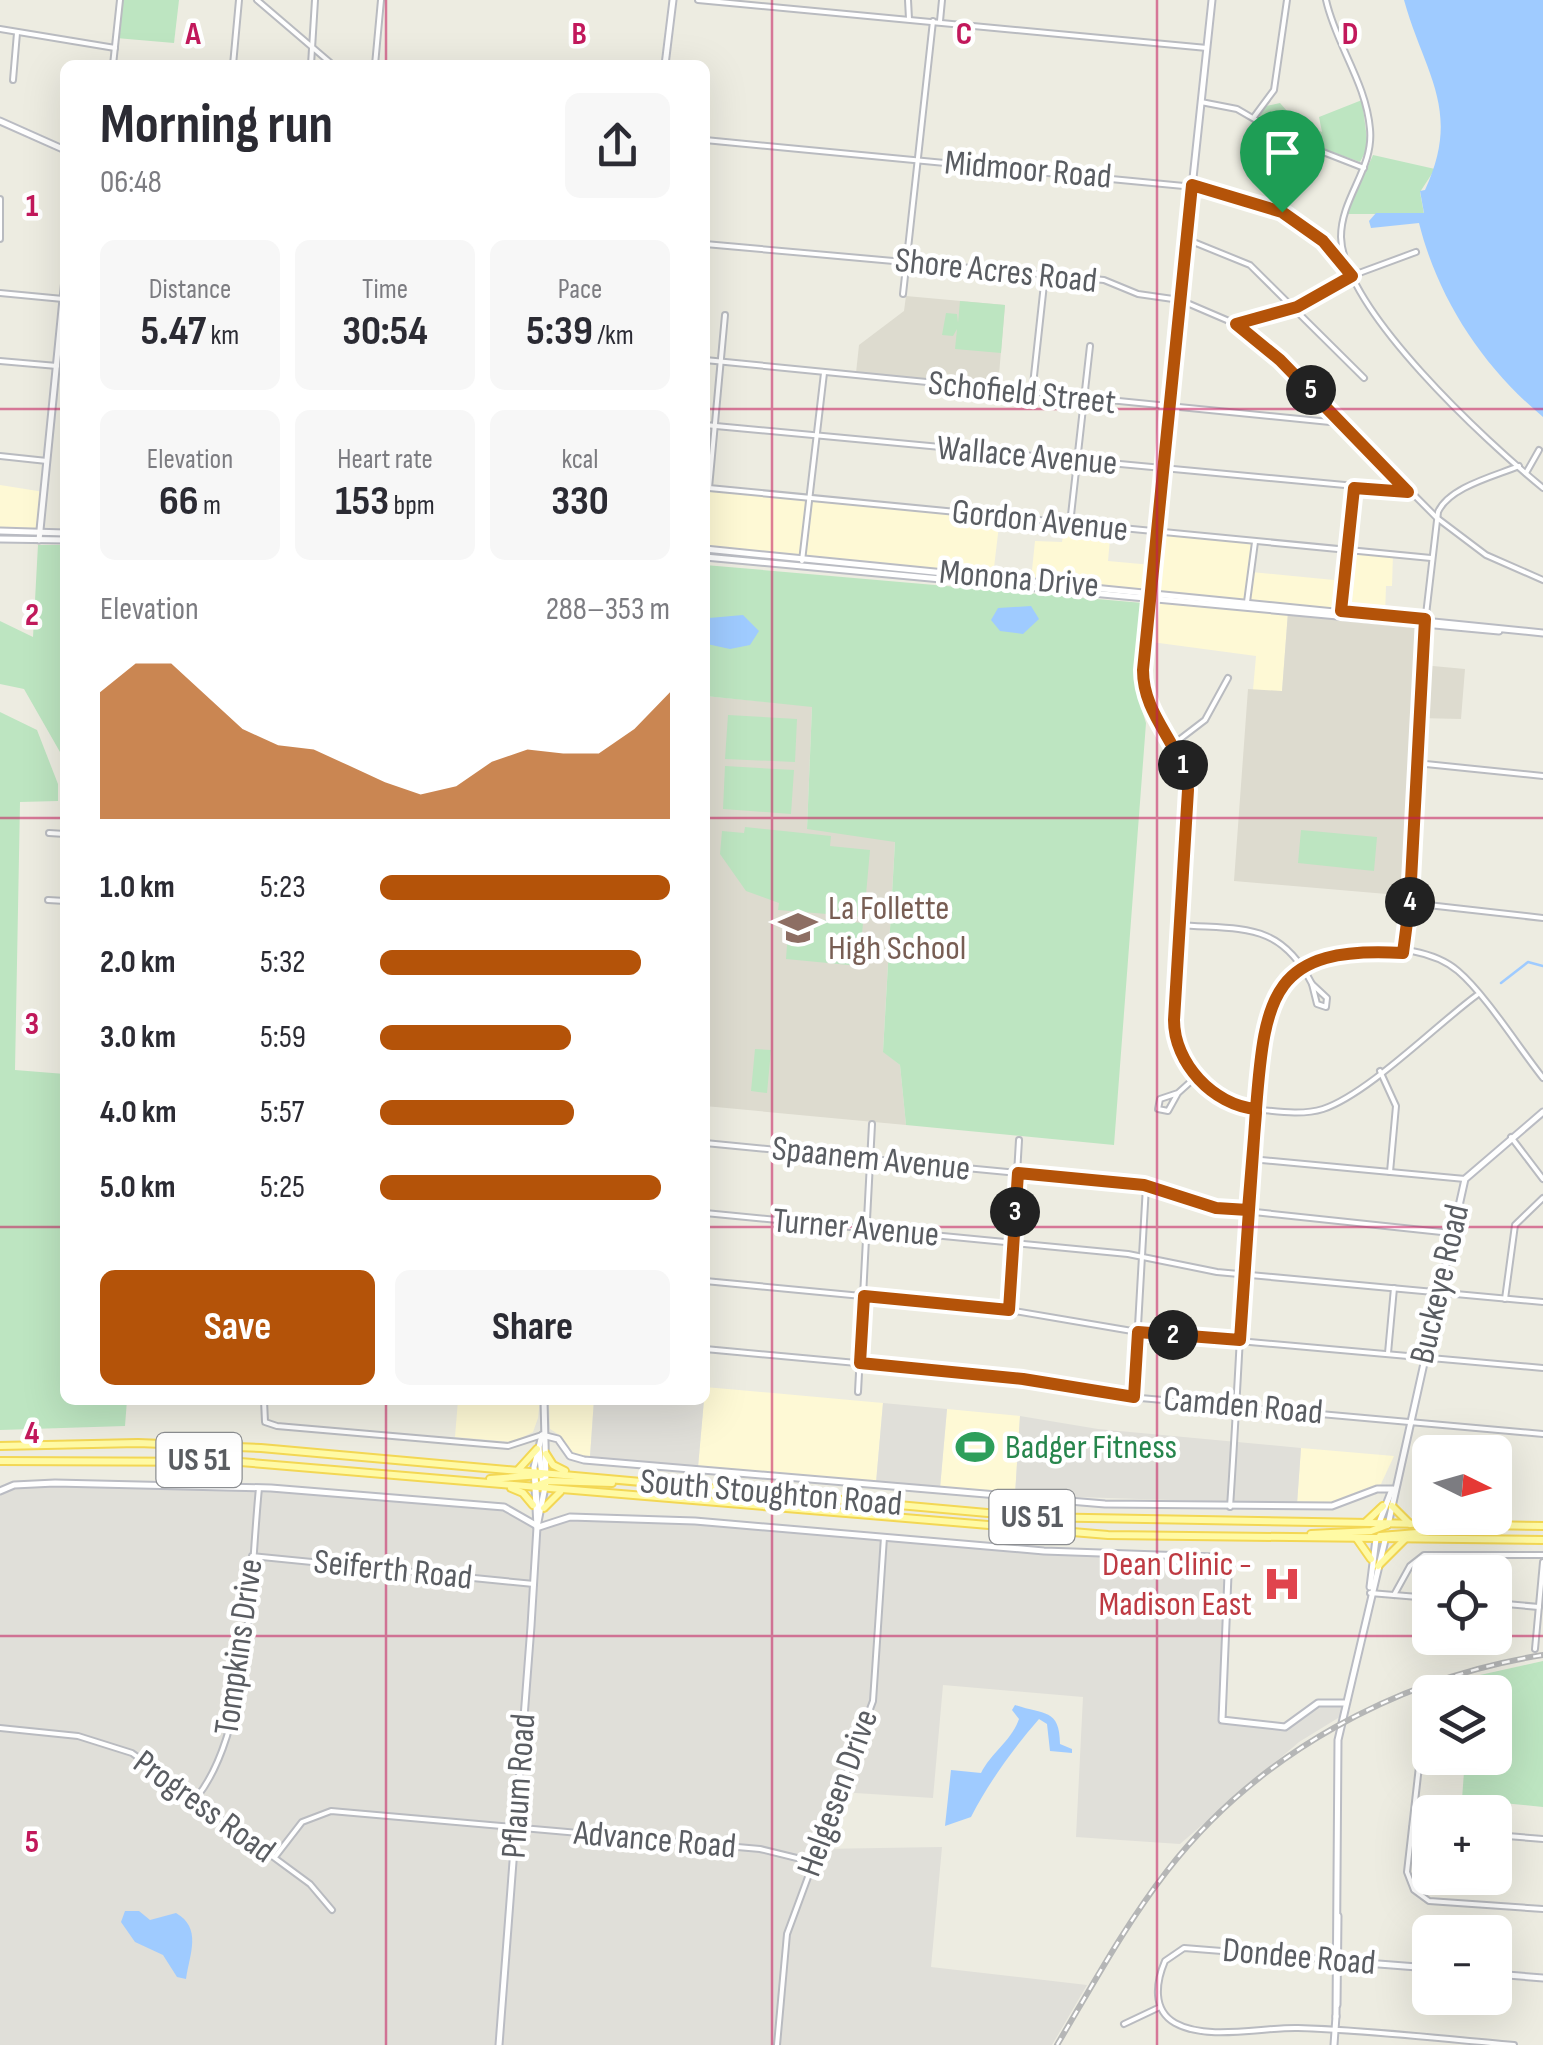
<!DOCTYPE html>
<html lang="en">
<head>
<meta charset="utf-8">
<style>
	:root { --surface:#fff; --page:#f7f7f7; --text:#2b2b33; --muted:#7c7c81; --accent:#b45309 }
	body { margin:0; font-family:"Sofia Sans Condensed",sans-serif; background:var(--page); color:var(--text); height:100vh; display:flex; flex-direction:column; font-size:38px; white-space:nowrap }
	* { box-sizing:border-box; margin:0 }
	p { font-size:32px; color:var(--muted) }
	.icon { flex:none; width:55px; height:55px; fill:none; stroke:currentColor; stroke-width:2; stroke-linecap:round; stroke-linejoin:round }
	.map { position:relative; flex:1; overflow:hidden }
	.drawer { position:absolute; left:60px; top:60px; width:650px; height:1345px; display:flex; flex-direction:column; background:var(--surface); border-radius:15px; box-shadow:0 10px 40px #0002 }
	.drawer>* { flex:none }
	.needle { width:65px; rotate:95deg }
	.controls { position:absolute; left:1412px; top:1435px; display:grid; gap:20px }
	.controls a { display:grid; place-items:center; width:100px; height:100px; border-radius:15px; background:var(--surface); box-shadow:0 10px 40px #0002; font-size:50px }
	.pin { position:absolute; display:grid; place-items:center; width:85px; height:85px; color:#fff; margin:-102px -42px; border-radius:50% 50% 50% 0; rotate:-45deg; box-shadow:0 0 10px #0007 }
	.pin .icon { rotate:45deg }
	.km { position:absolute; width:50px; height:50px; margin:-25px; border-radius:50%; background:#222; color:#fff; font-size:28px; line-height:50px; text-align:center }
	.round { display:grid; place-items:center; flex:none; width:105px; height:105px; border-radius:15px; background:var(--page) }
	.overview { display:flex; align-items:center; justify-content:space-between; height:170px; padding:0 40px }
	h1 { font-size:55px; font-weight:700; line-height:75px }
	.metrics { display:grid; grid-template-columns:repeat(3,1fr); gap:15px; height:170px; padding:10px 40px }
	.metrics div { display:grid; align-content:center; border-radius:15px; background:var(--page); text-align:center }
	.metrics b { font-size:42px; font-weight:700 }
	.metrics small { font-size:28px; font-weight:400 }
	.metrics p { font-size:28px }
	.chart { height:280px; padding:20px 40px }
	.chart p { display:flex; justify-content:space-between }
	.chart svg { width:100%; height:180px; margin-top:10px; fill:var(--accent); opacity:.7 }
	.primary-button { display:flex; gap:20px; margin-top:auto; padding:20px 40px }
	.primary-button a { flex:1; height:115px; border-radius:15px; background:var(--accent); color:#fff; font-size:40px; font-weight:700; line-height:115px; text-align:center }
	.primary-button a+a { background:var(--page); color:var(--text) }
	ul { padding:0 40px; list-style:none; font-size:32px }
	li { display:grid; grid-template-columns:160px 120px 1fr; align-items:center; height:75px }
	li i { height:25px; border-radius:12px; background:var(--accent) }
	.map>svg:first-child { display:block }
	.commercial { fill:#fef9d5 }
	.industrial { fill:#e0dfd9 }
	.education { fill:#dddbcf }
	.green { fill:#bde5c1 }
	.water { fill:#9fcbff }
	.lines { fill:none; stroke-linecap:round; stroke-linejoin:round }
	.stream { stroke:#9fcbff; stroke-width:2.5 }
	.street-casing { stroke:#b9bbc0; stroke-width:8 }
	.secondary-casing { stroke:#babcc3; stroke-width:9 }
	.primary-casing { stroke:#f3d754; stroke-width:10 }
	.street { stroke:#fff; stroke-width:4 }
	.secondary { stroke:#fff; stroke-width:5 }
	.primary { stroke:#fffaa4; stroke-width:6 }
	.rail-casing { stroke:#b5b6b6; stroke-width:6 }
	.rail { stroke:#fff; stroke-width:2.5; stroke-dasharray:8; stroke-linecap:butt }
	.route-casing { stroke:#fff; stroke-width:20 }
	.route { stroke:#b45309; stroke-width:12 }
	.grid { fill:none; stroke:#c2185b; stroke-width:2.5; stroke-opacity:0.55 }
	.labels { text-anchor:middle; dominant-baseline:central; stroke-width:9; stroke-linejoin:round; paint-order:stroke }
	.shield { fill:#fff; stroke:#8c8e91; stroke-width:2.5 }
	.shield-label { font-size:32px; font-weight:bold; fill:#5a5d62 }
	.street-label { font-size:35px; fill:#5a5d62; stroke:#fff }
	.education-label { font-size:35px; fill:#785e54; stroke:#fff; text-anchor:start }
	.leisure-label { font-size:35px; fill:#27864d; stroke:#fff; text-anchor:start }
	.health-label { font-size:35px; fill:#be3a42; stroke:#fff; text-anchor:end }
	.grid-label { font-size:32px; text-anchor:middle; font-weight:bold; fill:#c2185b; stroke:#fff; stroke-width:9; stroke-linejoin:round; paint-order:stroke }
</style>
</head>
<body>
<div class="map">
<svg width="1543" height="2045" viewBox="0 0 1543 2045">
	<rect width="100%" height="100%" fill="#edece1"/>
	<g class="commercial">
		<polygon points="705,482 707,486 1000,517 993,576 705,549"/>
		<polygon points="0,485 44,492 40,532 0,531"/>
		<polygon points="1065,523 1111,528 1108,561 1152,565 1155,533 1255,542 1251,572 1344,581 1347,551 1393,554 1392,586 1386,586 1385,615 1031,580 1035,541 1062,542"/>
		<polygon points="1149,599 1288,612 1282,692 1253,690 1256,656 1144,641"/>
		<polygon points="705,1387 883,1403 876,1483 698,1467"/>
		<polygon points="458,1400 540,1400 538,1418 533,1432 513,1442 455,1437"/>
		<polygon points="549,1400 594,1400 590,1457 574,1455 561,1436 550,1429"/>
		<polygon points="947,1409 1020,1416 1015,1495 940,1488"/>
		<polygon points="1301,1448 1394,1456 1381,1484 1338,1503 1297,1504"/>
	</g>
	<g class="industrial">
		<polygon points="594,1400 704,1400 698,1467 590,1457"/>
		<polygon points="883,1403 947,1409 940,1488 876,1483"/>
		<polygon points="1020,1416 1098,1429 1301,1448 1297,1504 1015,1495"/>
		<polygon points="29,1484 194,1484 504,1507 539,1527 570,1517 695,1521 1044,1551 1209,1557 1220,1560 1228,1571 1222,1720 1272,1727 1292,1725 1314,1705 1344,1703 1343,1715 1299,1742 1180,1844 1076,1837 1083,1697 943,1685 933,1798 840,1792 819,1849 942,1847 931,1967 1087,1985 1052,2045 0,2045 0,1486"/>
	</g>
	<g class="education">
		<polygon points="906,296 1005,305 998,386 856,373 859,345 904,311"/>
		<polygon points="1288,612 1424,626 1422,665 1465,669 1461,719 1419,718 1410,896 1234,881 1248,689 1282,691"/>
		<polygon points="705,696 812,706 807,828 895,841 883,1051 900,1065 906,1125 705,1106"/>
	</g>
	<g class="green">
		<polygon points="120,0 179,0 174,43 116,38"/>
		<polygon points="1362,100 1368,147 1360,162 1288,136 1259,115 1266,106 1280,103 1295,120 1322,132 1319,117"/>
		<polygon points="1373,155 1435,169 1420,192 1424,214 1347,214"/>
		<polygon points="960,301 1005,305 1001,353 955,349 957,329 953,336 942,335 946,313 957,314 958,323"/>
		<polygon points="38,545 65,545 64,759 24,689 0,684 0,621 33,637"/>
		<polygon points="705,565 1143,603 1137,694 1146,723 1114,1145 906,1125 900,1065 883,1052 895,842 807,829 812,707 705,696"/>
		<polygon points="0,712 37,730 58,784 58,801 20,802 15,1070 65,1074 65,1400 127,1400 125,1426 0,1430"/>
		<polygon points="728,715 797,719 795,762 725,759"/>
		<polygon points="725,766 794,770 791,814 723,809"/>
		<polygon points="745,827 831,836 830,846 870,850 864,917 778,910 779,903 746,891 720,854 722,831 744,833"/>
		<polygon points="1301,830 1377,837 1374,871 1298,863"/>
		<polygon points="789,917 863,923 859,966 786,959"/>
		<polygon points="755,1049 771,1050 767,1093 751,1091"/>
		<polygon points="1543,1661 1543,1807 1462,1799 1465,1758 1495,1758 1495,1692 1470,1692 1471,1677"/>
	</g>
	<g class="water">
		<path d="M 1404,0 L 1543,0 L 1543,417 C 1483,367 1438,299 1419,223 L 1371,228 L 1369,221 L 1376,213 L 1424,213 L 1420,191 L 1425,190 C 1462,110 1425,75 1404,0 Z"/>
		<polygon points="1031,606 1039,619 1023,634 1000,631 991,620 998,608"/>
		<polygon points="743,615 759,631 750,645 730,649 707,644 709,618"/>
		<path d="M 1015,1705 C 1043,1715 1060,1708 1060,1744 L 1072,1749 L 1072,1753 L 1050,1751 L 1047,1724 L 1039,1719 C 1013,1749 989,1782 971,1817 L 945,1826 L 951,1770 L 981,1773 C 991,1753 1012,1740 1019,1719 L 1012,1710 Z"/>
		<path d="M 125,1911 L 139,1911 L 150,1920 L 176,1913 C 202,1928 190,1953 186,1979 L 177,1977 L 163,1955 L 135,1942 L 121,1922 Z"/>
	</g>
	<g class="lines">
		<polyline class="stream" points="1501,983 1528,962 1543,966"/>
		<g class="street-casing">
			<g id="street">
				<polyline points="257,0 333,65"/>
				<polyline points="698,0 1207,48"/>
				<polyline points="908,0 909,19"/>
				<path d="M 1326,0 C 1336,45 1366,82 1370,129 C 1374,169 1341,197 1341,237 C 1343,310 1487,442 1543,488"/>
				<polyline points="940,21 942,0"/>
				<polyline points="0,29 115,48"/>
				<polyline points="113,65 120,0"/>
				<polyline points="233,65 239,0"/>
				<polyline points="311,65 315,0"/>
				<polyline points="375,65 381,0"/>
				<polyline points="13,80 17,33"/>
				<polyline points="1201,102 1237,109 1287,138 1364,168"/>
				<polyline points="1254,117 1274,90 1287,0"/>
				<path d="M 705,140 L 1215,189 C 1271,205 1307,224 1346,268"/>
				<polyline points="0,199 0,239"/>
				<polyline points="1186,239 1250,265 1364,378"/>
				<polyline points="705,244 1104,280 1138,294 1180,300 1236,324 1280,360 1437,518 1486,555 1543,580"/>
				<polyline points="0,293 63,299"/>
				<polyline points="903,294 933,21"/>
				<polyline points="725,315 709,488 1431,558"/>
				<polyline points="1236,324 1297,307 1351,276 1416,252"/>
				<polyline points="705,360 1340,423"/>
				<polyline points="0,361 57,366"/>
				<polyline points="1032,394 1045,275"/>
				<polyline points="705,425 1409,491"/>
				<polyline points="0,456 47,461"/>
				<polyline points="1526,473 1539,450"/>
				<polyline points="1070,524 1090,346"/>
				<polyline points="802,561 824,373"/>
				<path d="M 1149,599 L 1144,696 L 1181,760 L 1188,790 L 1173,1020 C 1174,1048 1189,1066 1207,1086 C 1222,1103 1240,1108 1262,1110 C 1281,1112 1304,1115 1323,1109 C 1368,1094 1436,1025 1477,995"/>
				<polyline points="1247,602 1255,542"/>
				<polyline points="1341,613 1353,488"/>
				<polyline points="1171,746 1205,720 1228,678"/>
				<polyline points="1416,763 1543,776"/>
				<polyline points="49,833 65,834"/>
				<polyline points="48,900 65,901"/>
				<polyline points="1410,903 1543,918"/>
				<path d="M 1179,925 C 1242,930 1280,921 1312,984"/>
				<path d="M 1403,953 L 1410,899 L 1424,632 L 1438,512 C 1449,487 1495,476 1519,466"/>
				<polygon points="1312,984 1327,998 1326,1007 1317,1004"/>
				<polyline points="1380,1071 1396,1106 1390,1172"/>
				<polyline points="1178,1093 1160,1099 1158,1109 1168,1111 1178,1093 1198,1075"/>
				<polyline points="1511,1137 1543,1179"/>
				<polyline points="705,1143 1144,1185 1217,1208 1451,1233"/>
				<polyline points="1251,1159 1465,1179"/>
				<polyline points="705,1213 1128,1254 1217,1272 1543,1302"/>
				<polyline points="705,1281 1009,1310 1138,1332 1543,1368"/>
				<polyline points="1505,1299 1515,1225 1543,1198"/>
				<polyline points="1009,1310 1019,1140"/>
				<polyline points="705,1349 1008,1377 1118,1396 1543,1434"/>
				<polyline points="1388,1353 1394,1288"/>
				<polyline points="858,1392 872,1124"/>
				<polyline points="1134,1396 1146,1186"/>
				<polyline points="264,1400 265,1422 277,1426 508,1446 542,1435"/>
				<path d="M 1230,1507 C 1239,1377 1243,1248 1255,1119 C 1258,1083 1255,1039 1270,1006 C 1297,944 1412,932 1458,971 C 1486,995 1519,1048 1543,1078"/>
				<polyline points="252,1556 534,1584"/>
				<polyline points="1370,1593 1430,1598"/>
				<polyline points="1394,1595 1410,1566 1424,1555 1543,1555"/>
				<polyline points="1495,1603 1539,1607"/>
				<polyline points="1535,1649 1543,1562"/>
				<polyline points="0,1728 78,1736 132,1753 310,1884 332,1910"/>
				<polyline points="1422,1740 1407,1872 1414,1890 1429,1901 1543,1909"/>
				<path d="M 197,1797 C 251,1729 250,1576 259,1488"/>
				<polyline points="1412,1828 1430,1830"/>
				<polyline points="1495,1835 1543,1839"/>
				<polyline points="275,1857 302,1822 331,1811 760,1849 813,1862"/>
				<path d="M 1335,1960 L 1184,1948 L 1165,1961 C 1156,1982 1152,2010 1175,2023 C 1207,2041 1263,2027 1298,2028 C 1370,2030 1442,2039 1514,2045"/>
				<polyline points="1124,2024 1160,2007"/>
				<polyline points="777,2045 787,1934 873,1701 884,1537"/>
			</g>
		</g>
		<g class="secondary-casing">
			<g id="secondary">
				<polyline points="665,65 673,0"/>
				<polyline points="0,121 65,150"/>
				<polyline points="0,531 65,533"/>
				<polyline points="0,539 65,540"/>
				<polyline points="39,540 65,279"/>
				<polyline points="705,549 1543,633"/>
				<polyline points="705,557 1499,631"/>
				<polyline points="1149,591 1212,0"/>
				<polyline points="542,1435 558,1439 570,1456 584,1460 1105,1504 1332,1506 1377,1489 1393,1489"/>
				<polyline points="539,1448 543,1486"/>
				<polyline points="535,1475 538,1518"/>
				<polyline points="0,1491 14,1485 55,1483 271,1488 504,1507 539,1527 570,1517 695,1521 1044,1551 1215,1557 1228,1575 1222,1720 1285,1727 1318,1703 1344,1703"/>
				<polyline points="1379,1523 1391,1492"/>
				<polyline points="1388,1525 1465,1179 1543,1112"/>
				<polyline points="537,1527 546,1482 544,1400"/>
				<polyline points="1370,1587 1376,1539"/>
				<polyline points="1340,1961 1430,1968"/>
				<polyline points="1495,1974 1543,1978"/>
				<polyline points="1337,2005 1338,1916"/>
				<polyline points="1336,2017 1338,1740 1386,1536"/>
				<polyline points="499,2045 531,1626 537,1527 534,1467 542,1435"/>
				<polyline points="1334,2045 1336,2016"/>
			</g>
		</g>
		<g class="primary-casing">
			<g id="primary">
				<polyline points="0,1446 138,1443 261,1448 1032,1517 1543,1526"/>
				<polyline points="546,1454 553,1465 565,1471"/>
				<polyline points="0,1461 240,1462 1108,1535 1543,1540"/>
				<polyline points="518,1470 537,1449"/>
				<polyline points="490,1479 541,1475"/>
				<polyline points="535,1486 549,1481 612,1483"/>
				<polyline points="511,1488 523,1493 533,1505"/>
				<polyline points="1392,1506 1410,1524"/>
				<polyline points="544,1508 560,1492"/>
				<polyline points="1366,1522 1383,1506"/>
				<polyline points="1311,1534 1371,1531 1387,1525"/>
				<polyline points="1380,1536 1467,1529"/>
				<polyline points="1357,1539 1371,1559"/>
				<polyline points="1378,1566 1405,1539"/>
			</g>
		</g>
		<use href="#street" class="street"/>
		<use href="#secondary" class="secondary"/>
		<use href="#primary" class="primary"/>
		<g class="rail-casing">
			<path id="rail" d="M 1057,2045 C 1092,1986 1125,1925 1167,1871 C 1258,1753 1398,1678 1543,1655"/>
		</g>
		<use href="#rail" class="rail"/>
	</g>
	<g class="lines">
		<g class="route-casing">
			<path id="route" d="M 1282,212 L 1192,185 L 1143,670 C 1143,718 1183,744 1188,790 L 1174,1020 C 1174,1063 1213,1105 1256,1109 L 1240,1340 L 1138,1332 L 1134,1397 L 1023,1379 L 860,1363 L 864,1296 L 1009,1310 L 1018,1173 L 1144,1185 L 1216,1208 L 1248,1210 L 1256,1113 L 1256,1109 C 1265,995 1272,945 1403,953 L 1410,899 L 1425,619 L 1341,611 L 1354,488 L 1408,492 L 1280,360 L 1236,324 L 1297,307 L 1352,276 L 1323,241 L 1282,212"/>
		</g>
		<use href="#route" class="route"/>
	</g>
	<path class="grid" d="M 386,0 L 386,65M 772,0 L 772,2045M 1157,0 L 1157,2045M 0,409 L 65,409M 705,409 L 1543,409M 0,818 L 65,818M 705,818 L 1543,818M 0,1227 L 65,1227M 705,1227 L 1543,1227M 386,1400 L 386,2045M 0,1636 L 1430,1636M 1495,1636 L 1543,1636"/>
	<defs>
		<g id="school-bare" transform="scale(3)"><path d="M0-5L7-2L0 1L-7-2ZM-4 1L0 2.5L4 1V4Q0 6-4 4Z" fill="#8d6e63" stroke="#fff" stroke-width="2.5" paint-order="stroke"/></g>
		<g id="stadium-bare" transform="scale(3)"><path d="M0-5a6.5 5 0 1 0 0 10a6.5 5 0 1 0 0-10ZM-3.5-1.8h7v3.6h-7Z" fill="#2e9e5b" stroke="#fff" stroke-width="2.5" paint-order="stroke"/></g>
		<g id="hospital-bare" transform="scale(3)"><path d="M-5-5h3v3.5h4V-5h3V5h-3V1.5h-4V5h-3Z" fill="#e0444e" stroke="#fff" stroke-width="2.5" paint-order="stroke"/></g>
	</defs>
	<g fill-rule="evenodd">
		<use href="#school-bare" x="798" y="928"/>
		<use href="#stadium-bare" x="975" y="1447"/>
		<use href="#hospital-bare" x="1282" y="1584"/>
	</g>
	<g class="labels">
		<g class="shield">
			<rect x="156.5" y="1433" width="85" height="54" rx="8"/>
			<rect x="989.5" y="1490" width="85" height="54" rx="8"/>
		</g>
		<g class="shield-label">
			<text x="199" y="1460">US 51</text>
			<text x="1032" y="1517">US 51</text>
		</g>
		<g class="street-label">
			<text transform="translate(1028 170) rotate(5)">Midmoor Road</text>
			<text transform="translate(996 271) rotate(6)">Shore Acres Road</text>
			<text transform="translate(1022 393) rotate(6)">Schofield Street</text>
			<text transform="translate(1027 456) rotate(5)">Wallace Avenue</text>
			<text transform="translate(1040 521) rotate(6)">Gordon Avenue</text>
			<text transform="translate(1019 579) rotate(5)">Monona Drive</text>
			<text transform="translate(871 1159) rotate(6)">Spaanem Avenue</text>
			<text transform="translate(856 1228) rotate(5)">Turner Avenue</text>
			<text transform="translate(1440 1284) rotate(-77)">Buckeye Road</text>
			<text transform="translate(1243 1406) rotate(5)">Camden Road</text>
			<text transform="translate(771 1493) rotate(5)">South Stoughton Road</text>
			<text transform="translate(393 1570) rotate(6)">Seiferth Road</text>
			<text transform="translate(239 1647) rotate(-82)">Tompkins Drive</text>
			<text transform="translate(519 1786) rotate(-86)">Pflaum Road</text>
			<text transform="translate(838 1793) rotate(-70)">Helgesen Drive</text>
			<text transform="translate(204 1807) rotate(36)">Progress Road</text>
			<text transform="translate(655 1840) rotate(5)">Advance Road</text>
			<text transform="translate(1299 1957) rotate(5)">Dondee Road</text>
		</g>
		<g class="education-label">
			<text x="828" y="908">La Follette<tspan x="828" dy="40">High School</tspan></text>
		</g>
		<g class="leisure-label">
			<text x="1005" y="1447">Badger Fitness</text>
		</g>
		<g class="health-label">
			<text x="1252" y="1564">Dean Clinic -<tspan x="1252" dy="40">Madison East</tspan></text>
		</g>
	</g>
	<g class="grid-label">
		<text x="193" y="44">A</text>
		<text x="579" y="44">B</text>
		<text x="964" y="44">C</text>
		<text x="1350" y="44">D</text>
		<text x="32" y="216">1</text>
		<text x="32" y="625">2</text>
		<text x="32" y="1034">3</text>
		<text x="32" y="1443">4</text>
		<text x="32" y="1852">5</text>
	</g>
</svg>
<div class="controls">
<a><svg class="needle" viewBox="-14 -14 28 28"><path d="M0-13l5 13h-10z" fill="#e53935"/><path d="M0 13l5-13h-10z" fill="#7c7c81"/></svg></a>
<a><svg class="icon" aria-label="locate" viewBox="0 0 24 24"><circle cx="12" cy="12" r="6"/><path d="M12 2v4M12 18v4M2 12h4M18 12h4"/></svg></a>
<a><svg class="icon" aria-label="layers" viewBox="0 0 24 24"><path d="M12 4l9 5-9 5-9-5zM3 14l9 5 9-5"/></svg></a>
<a>+</a>
<a>−</a>
</div>
<div class="pin" style="left:1282px;top:212px;background:#1e9e55"><svg class="icon" aria-label="arrive" viewBox="0 0 24 24"><path d="M6 21V4h12l-3 4 3 4H6"/></svg></div>
<b class="km" style="left:1183px;top:765px">1</b>
<b class="km" style="left:1173px;top:1335px">2</b>
<b class="km" style="left:1015px;top:1212px">3</b>
<b class="km" style="left:1410px;top:902px">4</b>
<b class="km" style="left:1311px;top:390px">5</b>
<section class="drawer">
<div class="overview"><div><h1>Morning run</h1><p>06:48</p></div><a class="round"><svg class="icon" aria-label="share" viewBox="0 0 24 24"><path d="M12 15V3M7 8l5-5 5 5M5 13v7h14v-7"/></svg></a></div>
<div class="metrics">
<div><p>Distance</p><b>5.47<small> km</small></b></div>
<div><p>Time</p><b>30:54</b></div>
<div><p>Pace</p><b>5:39<small> /km</small></b></div>
</div>
<div class="metrics">
<div><p>Elevation</p><b>66<small> m</small></b></div>
<div><p>Heart rate</p><b>153<small> bpm</small></b></div>
<div><p>kcal</p><b>330</b></div>
</div>
<div class="chart"><p><span>Elevation</span>288–353 m</p>
<svg viewBox="0 0 160 44" preserveAspectRatio="none"><path d="M0 44V13L10 6L20 6L30 14L40 22L50 26L60 27L70 31L80 35L90 38L100 36L110 30L120 27L130 28L140 28L150 22L160 13V44z"/></svg>
</div>
<ul>
<li><b>1.0 km</b>5:23<i style="width:100%"></i></li>
<li><b>2.0 km</b>5:32<i style="width:90%"></i></li>
<li><b>3.0 km</b>5:59<i style="width:66%"></i></li>
<li><b>4.0 km</b>5:57<i style="width:67%"></i></li>
<li><b>5.0 km</b>5:25<i style="width:97%"></i></li>
</ul>
<div class="primary-button"><a>Save</a><a>Share</a></div>
</section>
</div>
</body>
</html>
